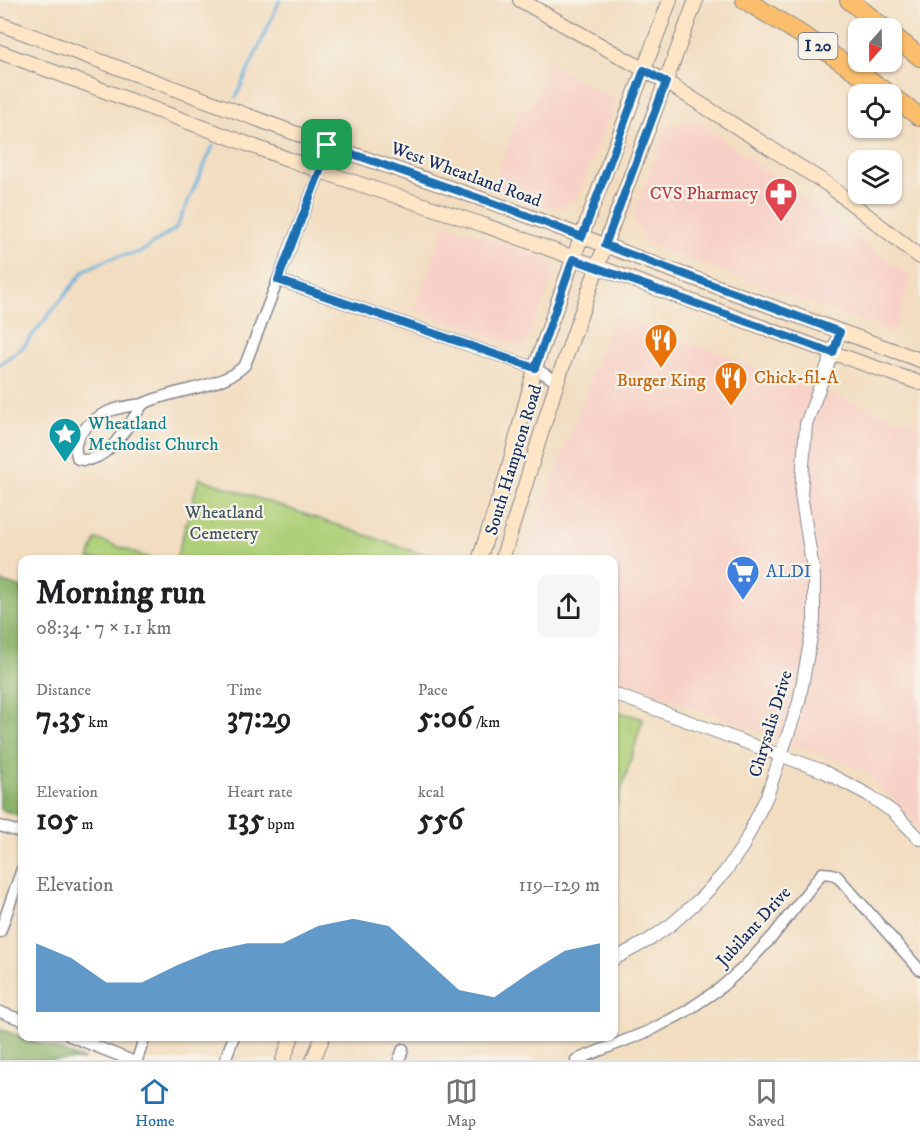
<!DOCTYPE html>
<html lang="en">
<head>
<meta charset="utf-8">
<style>
	:root { --surface:#fff; --page:#f6f6f6; --text:#202124; --muted:#757577; --line:#e0e0e0; --accent:#1f6fb2 }
	body { margin:0; font-family:"IM FELL DW Pica",serif; background:var(--page); color:var(--text); height:100vh; display:flex; flex-direction:column; font-size:22px; white-space:nowrap }
	* { box-sizing:border-box; margin:0 }
	p { font-size:20px; color:var(--muted) }
	.icon { flex:none; width:33px; height:33px; fill:none; stroke:currentColor; stroke-width:2; stroke-linecap:round; stroke-linejoin:round }
	.map { position:relative; flex:1; overflow:hidden }
	.drawer { position:absolute; left:18px; top:555px; width:600px; height:486px; display:flex; flex-direction:column; background:var(--surface); border-radius:12px; box-shadow:0 2px 4px #0004 }
	.drawer>* { flex:none }
	.needle { width:39px; rotate:200deg }
	.buttons { position:absolute; left:848px; top:18px; display:grid; gap:12px }
	.buttons a { display:grid; place-items:center; width:54px; height:54px; border-radius:12px; background:var(--surface); box-shadow:0 2px 4px #0004; font-size:30px }
	.pin { position:absolute; display:grid; place-items:center; width:51px; height:51px; color:#fff; margin:-26px; border-radius:12px; box-shadow:0 3px 9px #0006 }
	.round { display:grid; place-items:center; flex:none; width:63px; height:63px; border-radius:12px; background:var(--page) }
	.overview { display:flex; align-items:center; justify-content:space-between; height:102px; padding:0 18px }
	h1 { font-size:33px; font-weight:800; line-height:45px }
	.stats { display:grid; grid-template-columns:repeat(3,1fr); gap:9px; height:102px; padding:6px 18px }
	.stats div { display:grid; align-content:center }
	.stats b { font-size:30px; font-weight:800 }
	.stats small { font-size:16px; font-weight:400 }
	.stats p { font-size:16px }
	.chart { height:168px; padding:12px 18px }
	.chart p { display:flex; justify-content:space-between }
	.chart svg { width:100%; height:108px; margin-top:6px; fill:var(--accent); opacity:.7 }
	.menu { display:flex; justify-content:space-around; align-items:center; height:84px; border-top:2px solid var(--line); background:var(--surface); font-size:16px; color:var(--muted) }
	.menu a { display:grid; justify-items:center; gap:3px }
	.menu .selected { color:var(--accent) }
	.map>svg:first-child { display:block }
	.built { fill:#f7d1c7 }
	.green { fill:#adcf77; stroke:#647f6a; stroke-width:1.5 }
	.forest { fill:#8ab268; stroke:#527063; stroke-width:1.5 }
	.lines { fill:none; stroke-linecap:round; stroke-linejoin:round }
	.stream { stroke:#64afdd; stroke-width:3 }
	.minor-casing { stroke:#86868f; stroke-width:13 }
	.tertiary-casing { stroke:#86868f; stroke-width:14 }
	.secondary-casing { stroke:#86868f; stroke-width:16 }
	.motorway-casing { stroke:#86868f; stroke-width:20 }
	.minor { stroke:#fff; stroke-width:10 }
	.tertiary { stroke:#fff; stroke-width:12 }
	.secondary { stroke:#fde5c5; stroke-width:14 }
	.motorway { stroke:#fabe6d; stroke-width:18 }
	.route-casing { stroke:#fff; stroke-width:12 }
	.route { stroke:#1f6fb2; stroke-width:8 }
	.labels { text-anchor:middle; dominant-baseline:central; stroke-width:4.5; stroke-linejoin:round; paint-order:stroke }
	.shield { fill:#f7f3e8; stroke:#5d6a87; stroke-width:1.5 }
	.shield-label { font-size:16px; font-weight:bold; fill:#1b2f5e }
	.street-label { font-size:18px; fill:#1b2f5e; stroke:#f7f3e8 }
	.health-label { font-size:18px; fill:#be3a42; stroke:#f7f3e8; text-anchor:end }
	.food-label { font-size:18px; fill:#c56008; stroke:#f7f3e8; text-anchor:start }
	.culture-label { font-size:18px; fill:#0d838f; stroke:#f7f3e8; text-anchor:start }
	.park-label { font-size:18px; fill:#405764; stroke:#f7f3e8 }
	.shop-label { font-size:18px; fill:#366cbe; stroke:#f7f3e8; text-anchor:start }
</style>
</head>
<body>
<div class="map">
<svg width="920" height="1060" viewBox="0 0 920 1060">
	<rect width="100%" height="100%" fill="#f7f3e8"/>
	<filter id="ink" filterUnits="userSpaceOnUse"><feTurbulence type="fractalNoise" baseFrequency=".0167" numOctaves="2"/><feDisplacementMap in="SourceGraphic" scale="12" xChannelSelector="R" yChannelSelector="G"/><feConvolveMatrix kernelMatrix="1 2 1 2 8 2 1 2 1" color-interpolation-filters="sRGB"/></filter>
	<filter id="wash" filterUnits="userSpaceOnUse"><feTurbulence type="fractalNoise" baseFrequency=".008" numOctaves="4" result="noise"/><feDisplacementMap in="SourceGraphic" scale="24" xChannelSelector="R" yChannelSelector="G"/><feGaussianBlur stdDeviation="1.35" result="paint"/><feColorMatrix in="noise" values="0 0 0 0 0 0 0 0 0 0 0 0 0 0 0 0 0 1.4 0 .05"/><feComposite in="paint" operator="in"/></filter>
	<g filter="url(#wash)">
		<rect width="100%" height="100%" fill="#f2ddc0"/>
		<g class="built">
			<polygon points="548,63 615,100 579,194 563,207 542,207 492,189 521,107 531,111"/>
			<polygon points="697,121 912,278 893,332 647,244 633,218 667,127"/>
			<polygon points="445,224 549,260 555,273 524,348 415,310"/>
			<polygon points="614,315 920,427 920,829 865,771 614,678 614,560 524,560"/>
		</g>
		<g class="green">
			<polygon points="199,478 436,559 176,559"/>
			<polygon points="96,539 153,559 89,559"/>
			<polygon points="616,711 643,719 614,814 614,717"/>
		</g>
		<g class="forest">
			<polygon points="0,581 22,588 22,817 0,809"/>
			<polygon points="0,1029 84,1060 0,1060"/>
		</g>
		<g class="lines">
			<g class="stream">
				<polyline points="236,97 280,0"/>
				<polyline points="0,364 23,347 85,270 111,258 141,252 176,228 213,146"/>
			</g>
		</g>
	</g>
	<g filter="url(#ink)">
		<g class="lines">
			<g class="minor-casing">
				<g id="minor">
					<polyline points="278,280 535,368 557,382"/>
					<path d="M 143,404 C 173,389 221,389 245,365 L 320,171 L 327,145"/>
					<path d="M 143,404 C 129,424 106,467 78,459 C 74,448 75,442 82,432 C 98,411 118,407 143,404 Z"/>
					<polyline points="0,826 22,833"/>
					<polyline points="0,932 22,869"/>
					<polyline points="0,1012 22,1020"/>
					<polyline points="70,1036 130,1060"/>
					<polyline points="137,1060 145,1036"/>
					<polyline points="225,1060 234,1036"/>
					<polyline points="399,1060 403,1049"/>
					<polyline points="576,1060 649,1031 685,1012 719,989 745,966 773,936 822,873 832,874 837,876 920,970"/>
				</g>
			</g>
			<g class="tertiary-casing">
				<g id="tertiary">
					<polyline points="614,694 823,771 867,794 893,812 920,839"/>
					<polyline points="614,959 649,940 672,924 702,897 725,872 743,846 767,796 799,702 814,621 814,576 801,494 806,424 840,332"/>
				</g>
			</g>
			<g class="secondary-casing">
				<g id="secondary">
					<polyline points="520,0 666,82 827,184 920,257"/>
					<polyline points="0,24 327,145 510,209 657,265 920,360"/>
					<polyline points="0,52 320,171 484,225 833,353 920,383"/>
					<polyline points="479,560 507,474 535,368 573,259 670,0"/>
					<polyline points="502,560 557,382 605,245 696,0"/>
					<polyline points="283,1060 292,1036"/>
					<polyline points="313,1060 323,1036"/>
				</g>
			</g>
			<g class="motorway-casing">
				<g id="motorway">
					<polyline points="745,0 807,38 889,94"/>
					<polyline points="849,0 884,28"/>
					<polyline points="891,34 920,57"/>
					<polyline points="891,96 920,117"/>
				</g>
			</g>
			<use href="#minor" class="minor"/>
			<use href="#tertiary" class="tertiary"/>
			<use href="#secondary" class="secondary"/>
			<use href="#motorway" class="motorway"/>
		</g>
	</g>
	<g class="lines" filter="url(#ink)">
		<g class="route-casing">
			<polygon id="route" points="644,70 666,82 605,245 840,332 833,353 573,259 535,368 278,280 320,171 327,145 510,209 582,237"/>
		</g>
		<use href="#route" class="route"/>
	</g>
	<defs>
		<g id="pharmacy-pin" transform="scale(1.725)"><path d="M0 17L-7.5 6A9.5 9.5 0 1 1 7.5 6Z" fill="#e0444e" stroke="#f7f3e8"/><path d="M-2-6h4v4h4v4h-4v4h-4v-4h-4v-4h4Z" fill="#fff"/></g>
		<g id="restaurant-pin" transform="scale(1.725)"><path d="M0 17L-7.5 6A9.5 9.5 0 1 1 7.5 6Z" fill="#e8710a" stroke="#f7f3e8"/><path d="M-5-6h1v4h1v-4h1v4h1v-4h1v5L-1.5 .5V6h-2V.5L-5-1ZM5-6V6H3V1.5H1.5Q1.5-4 5-6Z" fill="#fff"/></g>
		<g id="sight-pin" transform="scale(1.725)"><path d="M0 17L-7.5 6A9.5 9.5 0 1 1 7.5 6Z" fill="#0f9aa8" stroke="#f7f3e8"/><path d="M0-6L1.8-2.2L6-1.7L2.9 1.2L3.7 5.4L0 3.3L-3.7 5.4L-2.9 1.2L-6-1.7L-1.8-2.2Z" fill="#fff"/></g>
		<g id="supermarket-pin" transform="scale(1.725)"><path d="M0 17L-7.5 6A9.5 9.5 0 1 1 7.5 6Z" fill="#3f7fe0" stroke="#f7f3e8"/><path d="M-6-5.5h2.5l.6 2H6L4.5 2H-2.5L-4.4-4H-6ZM-1.5 3.2a1.3 1.3 0 1 0 .1 0ZM3 3.2a1.3 1.3 0 1 0 .1 0Z" fill="#fff"/></g>
	</defs>
	<g fill-rule="evenodd">
		<use href="#pharmacy-pin" x="781" y="194"/>
		<use href="#restaurant-pin" x="661" y="340"/>
		<use href="#restaurant-pin" x="731" y="378"/>
		<use href="#sight-pin" x="65" y="434"/>
		<use href="#supermarket-pin" x="743" y="572"/>
	</g>
	<g class="labels">
		<rect class="shield" x="798.5" y="33" width="39" height="26" rx="4.5"/>
		<g class="shield-label">
			<text x="818" y="46">I 20</text>
		</g>
		<g class="street-label">
			<text transform="translate(466 175) rotate(20)">West Wheatland Road</text>
			<text transform="translate(514 460) rotate(-73)">South Hampton Road</text>
			<text transform="translate(771 724) rotate(-73)">Chrysalis Drive</text>
			<text transform="translate(754 927) rotate(-48)">Jubilant Drive</text>
		</g>
		<g class="health-label">
			<text x="758" y="194">CVS Pharmacy</text>
		</g>
		<g class="food-label">
			<text x="754" y="378">Chick-fil-A</text>
			<text x="661" y="381" text-anchor="middle">Burger King</text>
		</g>
		<g class="culture-label">
			<text x="88" y="424">Wheatland<tspan x="88" dy="21">Methodist Church</tspan></text>
		</g>
		<g class="park-label">
			<text x="224" y="513">Wheatland<tspan x="224" dy="21">Cemetery</tspan></text>
		</g>
		<g class="shop-label">
			<text x="766" y="572">ALDI</text>
		</g>
	</g>
</svg>
<div class="buttons">
<a><svg class="needle" viewBox="-14 -14 28 28"><path d="M0-13l5 13h-10z" fill="#e53935"/><path d="M0 13l5-13h-10z" fill="#757577"/></svg></a>
<a><svg class="icon" aria-label="locate" viewBox="0 0 24 24"><circle cx="12" cy="12" r="6"/><path d="M12 2v4M12 18v4M2 12h4M18 12h4"/></svg></a>
<a><svg class="icon" aria-label="layers" viewBox="0 0 24 24"><path d="M12 4l9 5-9 5-9-5zM3 14l9 5 9-5"/></svg></a>
</div>
<div class="pin" style="left:327px;top:145px;background:#1e9e55"><svg class="icon" aria-label="arrive" viewBox="0 0 24 24"><path d="M6 21V4h12l-3 4 3 4H6"/></svg></div>
<section class="drawer">
<div class="overview"><div><h1>Morning run</h1><p>08:34 · 7 × 1.1 km</p></div><a class="round"><svg class="icon" aria-label="share" viewBox="0 0 24 24"><path d="M12 15V3M7 8l5-5 5 5M5 13v7h14v-7"/></svg></a></div>
<div class="stats">
<div><p>Distance</p><b>7.35<small> km</small></b></div>
<div><p>Time</p><b>37:29</b></div>
<div><p>Pace</p><b>5:06<small> /km</small></b></div>
</div>
<div class="stats">
<div><p>Elevation</p><b>105<small> m</small></b></div>
<div><p>Heart rate</p><b>135<small> bpm</small></b></div>
<div><p>kcal</p><b>556</b></div>
</div>
<div class="chart"><p><span>Elevation</span>119–129 m</p>
<svg viewBox="0 0 160 44" preserveAspectRatio="none"><path d="M0 44V16L10 22L20 32L30 32L40 25L50 19L60 16L70 16L80 9L90 6L100 9L110 22L120 35L130 38L140 28L150 19L160 16V44z"/></svg>
</div>
</section>
</div>
<nav class="menu">
<a class="selected"><svg class="icon" aria-label="home" viewBox="0 0 24 24"><path d="M3 11l9-7 9 7M6 9v11h12V9"/></svg>Home</a>
<a><svg class="icon" aria-label="map" viewBox="0 0 24 24"><path d="M3 6l6-2 6 2 6-2v14l-6 2-6-2-6 2zM9 4v14M15 6v14"/></svg>Map</a>
<a><svg class="icon" aria-label="saved" viewBox="0 0 24 24"><path d="M7 4h10v16l-5-4-5 4z"/></svg>Saved</a>
</nav>
</body>
</html>
